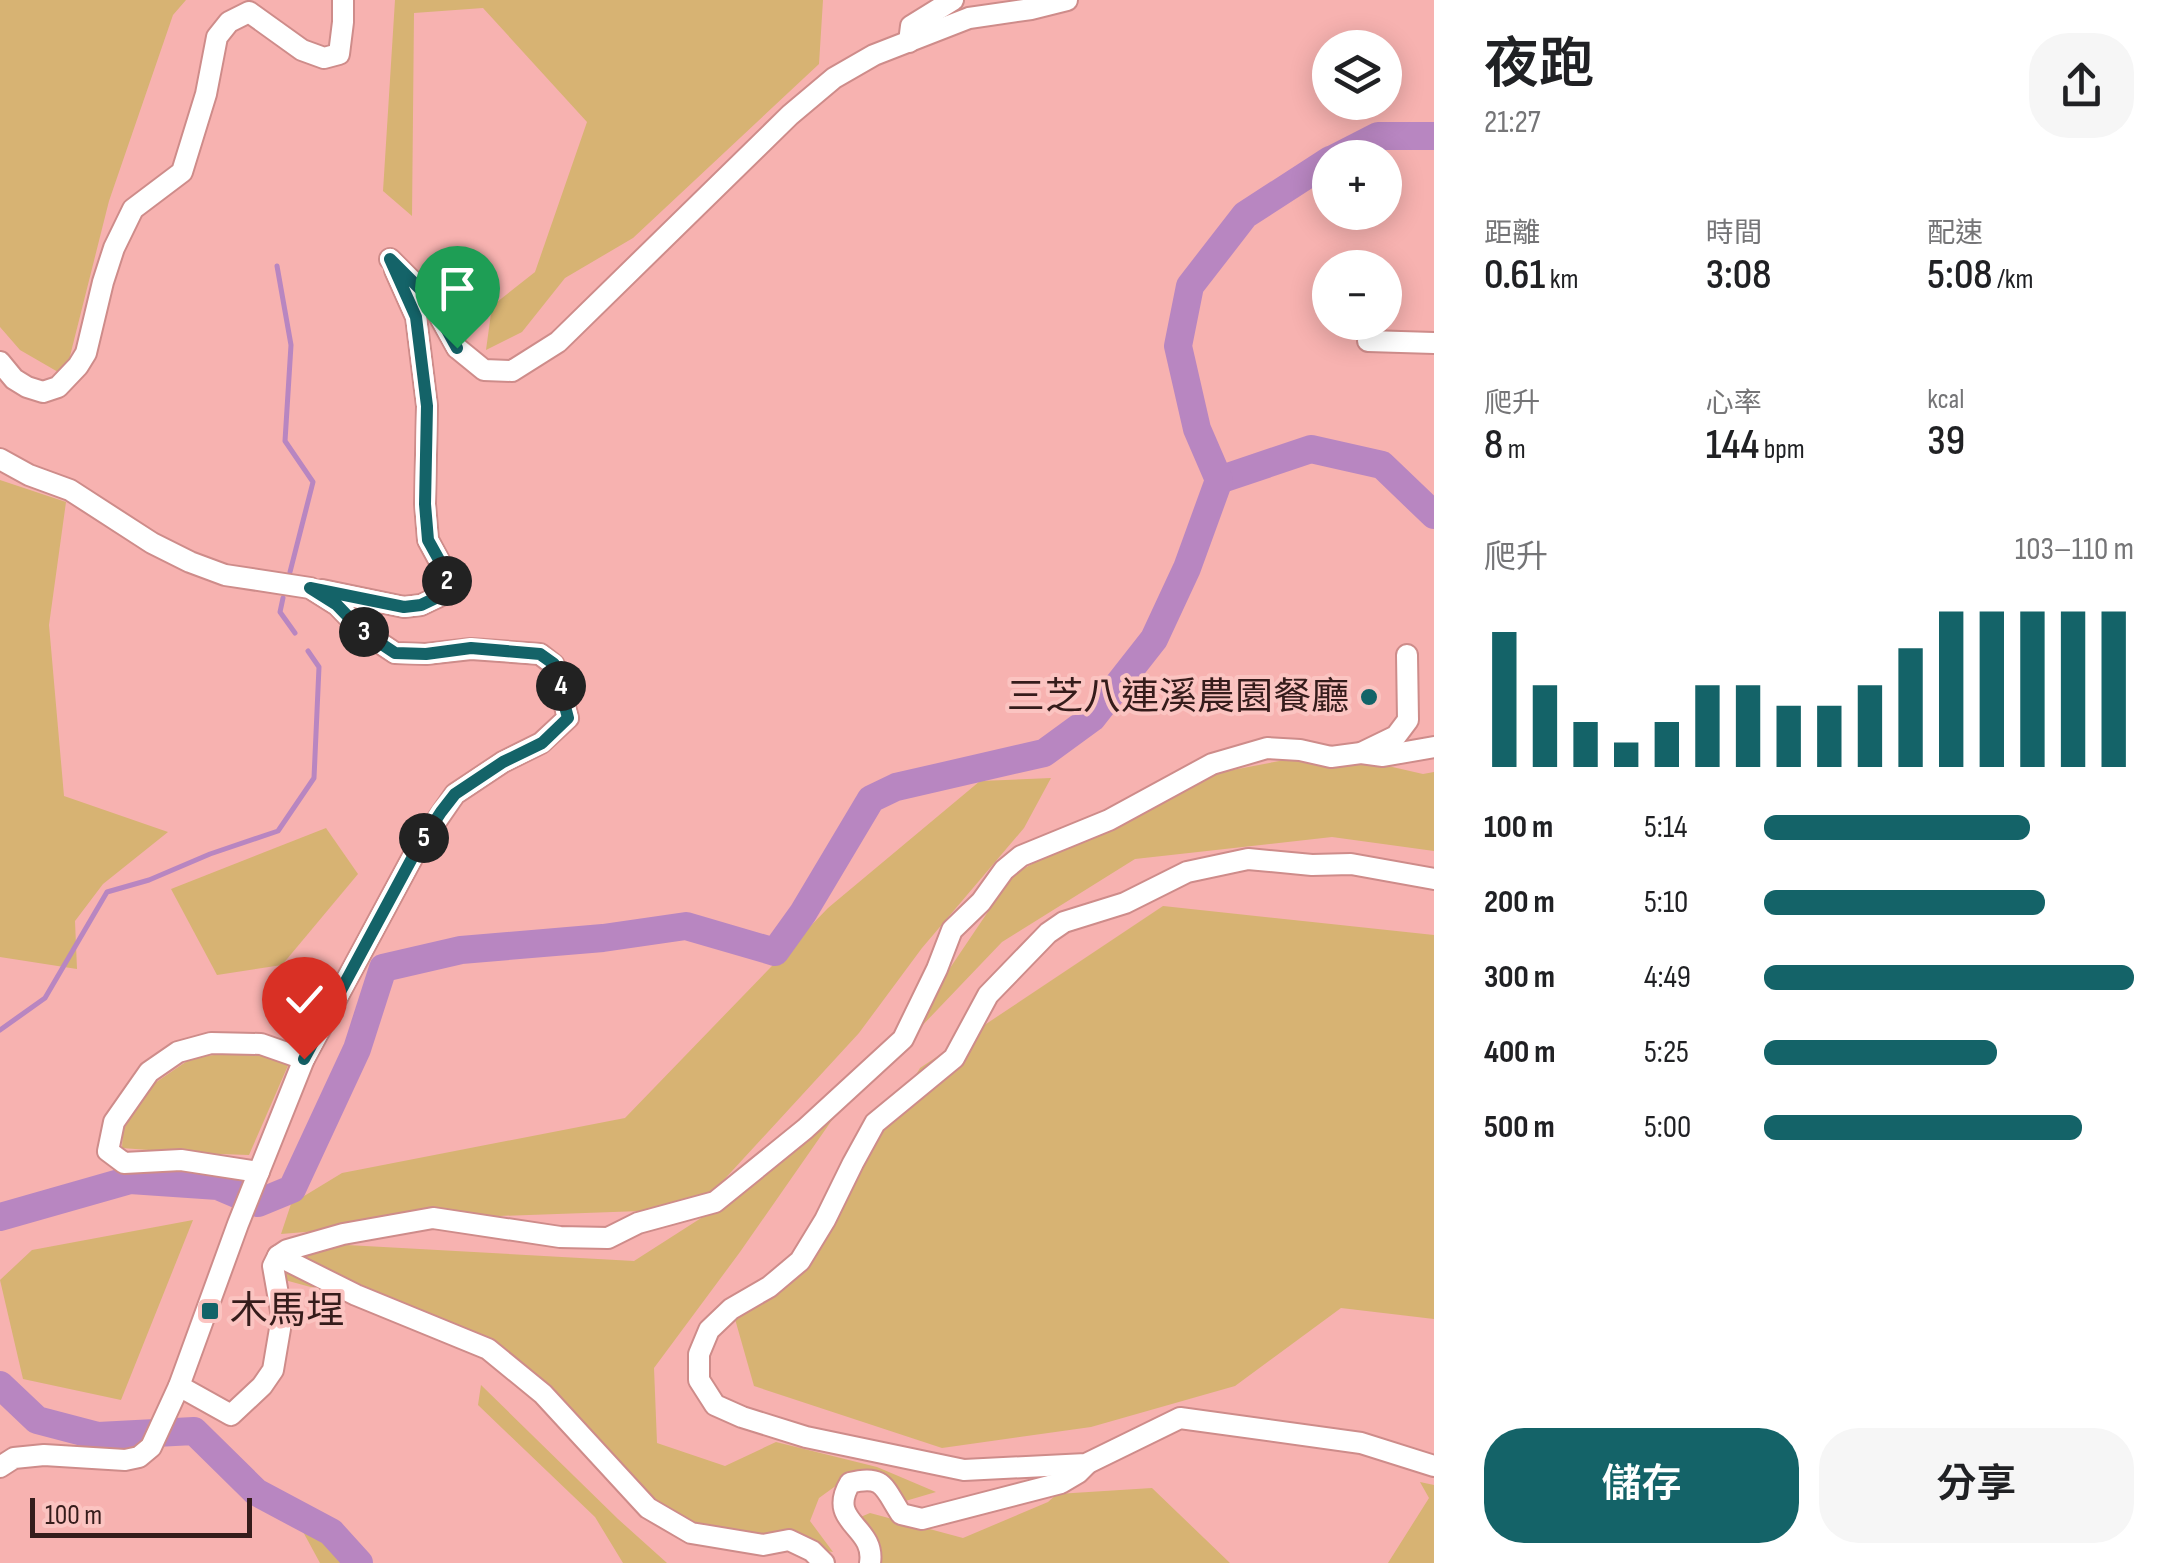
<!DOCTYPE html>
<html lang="zh-TW">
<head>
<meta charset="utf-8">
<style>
	:root { --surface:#fff; --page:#f6f6f6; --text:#202124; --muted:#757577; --accent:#146368 }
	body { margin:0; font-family:"Sofia Sans Condensed","Noto Sans TC",sans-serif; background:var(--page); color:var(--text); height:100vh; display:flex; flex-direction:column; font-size:38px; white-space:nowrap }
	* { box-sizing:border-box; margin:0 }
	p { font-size:32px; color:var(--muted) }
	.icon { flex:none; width:55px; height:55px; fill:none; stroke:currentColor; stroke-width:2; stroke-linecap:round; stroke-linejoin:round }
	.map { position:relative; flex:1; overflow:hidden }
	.details { display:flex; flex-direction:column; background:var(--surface); width:750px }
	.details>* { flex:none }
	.fabs { position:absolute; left:1312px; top:30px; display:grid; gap:20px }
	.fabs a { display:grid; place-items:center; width:90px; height:90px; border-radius:50%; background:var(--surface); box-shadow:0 5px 25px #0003; font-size:50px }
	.scale { position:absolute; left:30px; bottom:25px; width:222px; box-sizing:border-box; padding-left:10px; border:5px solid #351c1b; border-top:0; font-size:28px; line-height:35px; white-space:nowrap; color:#351c1b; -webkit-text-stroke:8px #fbc4c1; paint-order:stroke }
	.pin { position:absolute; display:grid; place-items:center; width:85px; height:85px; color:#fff; margin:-102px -42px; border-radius:50% 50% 50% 0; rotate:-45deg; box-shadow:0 0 10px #0007 }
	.pin .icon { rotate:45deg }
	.km { position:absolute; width:50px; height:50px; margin:-25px; border-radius:50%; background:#222; color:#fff; font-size:28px; line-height:50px; text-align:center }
	.round { display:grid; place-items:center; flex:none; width:105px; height:105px; border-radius:40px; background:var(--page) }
	.headline { display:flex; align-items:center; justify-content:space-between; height:170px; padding:0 50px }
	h1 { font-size:55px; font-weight:600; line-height:75px }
	.metrics { display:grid; grid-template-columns:repeat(3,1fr); gap:15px; height:170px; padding:10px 50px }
	.metrics div { display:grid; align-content:center }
	.metrics b { font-size:42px; font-weight:600 }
	.metrics small { font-size:28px; font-weight:400 }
	.metrics p { font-size:28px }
	.chart { height:280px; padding:20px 50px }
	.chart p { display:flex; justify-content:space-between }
	.chart svg { width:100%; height:180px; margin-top:10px; stroke:var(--accent); stroke-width:6 }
	.cta { display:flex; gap:20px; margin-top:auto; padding:20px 50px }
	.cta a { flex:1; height:115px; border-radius:40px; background:var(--accent); color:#fff; font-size:40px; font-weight:600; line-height:115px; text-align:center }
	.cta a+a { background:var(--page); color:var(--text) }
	ul { padding:0 50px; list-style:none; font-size:32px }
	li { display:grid; grid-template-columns:160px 120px 1fr; align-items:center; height:75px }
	li i { height:25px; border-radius:12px; background:var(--accent) }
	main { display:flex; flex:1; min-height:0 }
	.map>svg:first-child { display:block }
	.green { fill:#d7b373 }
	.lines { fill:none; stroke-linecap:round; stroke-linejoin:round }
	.stream { stroke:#b886c1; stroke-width:5 }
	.river { stroke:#b886c1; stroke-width:28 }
	.minor-casing { stroke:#ce8c8a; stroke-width:24 }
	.minor { stroke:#fff; stroke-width:20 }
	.route-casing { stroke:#fff; stroke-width:20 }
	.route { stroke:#146368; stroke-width:12 }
	.poi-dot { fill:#146368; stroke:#fbc4c1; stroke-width:4 }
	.labels { text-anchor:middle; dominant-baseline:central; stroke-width:8; stroke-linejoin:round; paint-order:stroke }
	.poi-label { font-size:38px; fill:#351c1b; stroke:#fbc4c1; text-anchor:end }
</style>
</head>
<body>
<main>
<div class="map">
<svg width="1434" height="1563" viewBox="0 0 1434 1563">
	<rect width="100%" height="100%" fill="#f7b2b0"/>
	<g class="green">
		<polygon points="0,0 186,0 173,15 109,201 65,376 20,350 0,327"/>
		<polygon points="395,0 823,0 819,64 633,238 565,278 522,332 486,350 492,306 535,272 587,122 483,8 414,13 412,216 383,191"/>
		<polygon points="0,480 66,502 49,625 64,796 168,832 103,884 75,921 77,969 0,957"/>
		<polygon points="1327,752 1423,774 1434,772 1434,851 1332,837 1135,859 1002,942 832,1120 740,1252 654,1368 657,1443 725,1466 776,1442 877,1467 936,1492 902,1502 848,1477 819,1498 810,1521 833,1552 664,1522 567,1414 470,1340 431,1329 318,1289 281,1279 300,1260 329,1244 634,1261 723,1204 814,1129 948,971 1012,876 1169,782"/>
		<polygon points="1051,778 1024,828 922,948 859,1033 697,1209 499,1216 281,1234 291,1204 342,1173 625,1118 828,908 980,781"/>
		<polygon points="326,828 358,874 282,965 217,975 171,889"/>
		<polygon points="1163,906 1434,935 1434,1319 1341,1308 1235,1386 1091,1427 942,1448 754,1386 735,1319 854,1180 920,1068"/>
		<polygon points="247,1052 290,1061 249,1155 189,1153 122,1148 123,1130 152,1085 193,1057"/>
		<polygon points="193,1220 121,1400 23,1379 0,1280 32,1250"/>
		<polygon points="481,1385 618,1519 667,1563 623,1563 595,1517 478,1405"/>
		<polygon points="1420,1482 1434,1485 1434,1563 1388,1563 1429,1498"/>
		<polygon points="1152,1488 1230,1563 875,1563 851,1521 870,1513 963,1538 1048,1502 1057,1494"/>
		<polygon points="317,1522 351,1563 320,1563 301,1528"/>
	</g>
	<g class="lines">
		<g class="stream">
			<polyline points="277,266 291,345 285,441 313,482 290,572"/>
			<polyline points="283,598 280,612 295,633"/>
			<polyline points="0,1030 45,998 107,892 149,880 210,854 278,831 314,778 319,667 308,651"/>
		</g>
		<g class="river">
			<polyline points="1335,158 1378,136 1434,136"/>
			<polyline points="1219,480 1311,449 1382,465 1434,515"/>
			<polyline points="0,1217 130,1180 218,1186 258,1203 292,1189 357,1049 383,968 461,950 603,938 686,926 775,952 803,913 871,799 896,787 1044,753 1092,718 1154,639 1187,568 1219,480 1197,429 1178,346 1190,286 1245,215 1330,160"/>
			<polyline points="0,1385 37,1420 98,1436 194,1431 256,1492 331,1532 359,1563"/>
		</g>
		<g class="minor-casing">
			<g id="minor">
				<polyline points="909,42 911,26 953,0"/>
				<polyline points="390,259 430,299 457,348 484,370 512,371 558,342 790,115 834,78 874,55 969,18 1031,9 1067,0"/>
				<polyline points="1368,341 1434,343"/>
				<polyline points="0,362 14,379 27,387 43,392 58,387 78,366 86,353 103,282 114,248 133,209 182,172 206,94 217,37 229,22 249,12 302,50 324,58 339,54 343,22 343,0"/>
				<polyline points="0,459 29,475 70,490 152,543 190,562 225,575 310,588 337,605 362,631 395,653 426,654 471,649 540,654 554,665 568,718 541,743 503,762 455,794 417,849 304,1059 238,1224 179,1386 151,1447 139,1457 125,1460 44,1455 14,1458 0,1467"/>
				<polyline points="322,590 404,607 421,605 444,594 448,577 428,540 425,504 427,406 416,317 395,270"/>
				<polyline points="1363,752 1396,736 1408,720 1407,655"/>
				<polyline points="1434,879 1351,864 1312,865 1248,859 1187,872 1125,903 1064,922 1048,933 988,995 954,1058 875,1123 853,1163 825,1220 800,1261 769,1287 731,1309 709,1330 699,1354 699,1380 715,1405 742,1417 806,1437 964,1470 1086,1464 1180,1418 1361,1443 1434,1466"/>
				<polyline points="259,1172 181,1160 124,1163 108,1151 114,1122 149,1072 178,1052 211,1043 261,1044 304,1059"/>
				<polyline points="278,1256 356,1295 488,1349 543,1394 648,1508 691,1533 763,1545 789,1540 812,1551 824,1563"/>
				<polyline points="179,1386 231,1415 262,1386 273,1370 282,1317 273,1266 278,1256 287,1250 343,1234 433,1218 560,1237 608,1238 638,1223 715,1202 805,1129 903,1039 937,969 952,930 981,902 1004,870 1021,856 1109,820 1212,764 1267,748 1300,750 1331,757 1361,753 1383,756 1434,747"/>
				<path d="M 870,1563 C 876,1526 826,1523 850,1483 C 884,1474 884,1488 901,1514 L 922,1519 L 1061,1483 L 1078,1473 L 1086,1465"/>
			</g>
		</g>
		<use href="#minor" class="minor"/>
	</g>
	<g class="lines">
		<g class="route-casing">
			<polyline id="route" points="304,1059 417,849 441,812 455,794 503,762 542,743 568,718 554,664 540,654 471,648 426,654 395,653 362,631 337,605 310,588 404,607 421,605 444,594 448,576 428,540 425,504 427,406 416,317 390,259 430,299 457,348"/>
		</g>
		<use href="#route" class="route"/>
	</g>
	<g class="poi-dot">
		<circle cx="1369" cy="697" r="10"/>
		<rect x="200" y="1301" width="20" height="20" rx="5"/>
	</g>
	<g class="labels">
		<g class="poi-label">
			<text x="1349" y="697">三芝八連溪農園餐廳</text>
			<text x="230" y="1311" text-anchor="start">木馬埕</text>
		</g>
	</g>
</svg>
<div class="fabs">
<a><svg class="icon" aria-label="layers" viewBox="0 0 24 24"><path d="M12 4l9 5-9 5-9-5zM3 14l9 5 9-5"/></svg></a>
<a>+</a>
<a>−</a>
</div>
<div class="scale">100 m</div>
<div class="pin" style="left:457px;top:348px;background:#1e9e55"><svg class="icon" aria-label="arrive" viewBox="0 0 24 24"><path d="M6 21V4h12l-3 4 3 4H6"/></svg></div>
<div class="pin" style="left:304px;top:1059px;background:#d93025"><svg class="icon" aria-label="check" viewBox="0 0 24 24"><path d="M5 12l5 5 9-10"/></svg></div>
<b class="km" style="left:447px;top:581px">2</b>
<b class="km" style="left:364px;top:632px">3</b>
<b class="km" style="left:561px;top:686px">4</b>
<b class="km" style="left:424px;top:838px">5</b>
</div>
<section class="details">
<div class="headline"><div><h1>夜跑</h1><p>21:27</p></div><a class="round"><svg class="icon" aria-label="share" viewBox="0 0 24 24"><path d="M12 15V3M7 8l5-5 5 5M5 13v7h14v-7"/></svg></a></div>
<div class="metrics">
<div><p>距離</p><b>0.61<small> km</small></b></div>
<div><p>時間</p><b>3:08</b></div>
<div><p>配速</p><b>5:08<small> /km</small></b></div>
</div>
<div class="metrics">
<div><p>爬升</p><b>8<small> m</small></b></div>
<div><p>心率</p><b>144<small> bpm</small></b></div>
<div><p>kcal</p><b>39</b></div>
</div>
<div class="chart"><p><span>爬升</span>103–110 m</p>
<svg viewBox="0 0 160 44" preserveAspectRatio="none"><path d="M5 44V11M15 44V24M25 44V33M35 44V38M45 44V33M55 44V24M65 44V24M75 44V29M85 44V29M95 44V24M105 44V15M115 44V6M125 44V6M135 44V6M145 44V6M155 44V6"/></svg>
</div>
<ul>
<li><b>100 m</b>5:14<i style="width:72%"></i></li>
<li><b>200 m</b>5:10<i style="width:76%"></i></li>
<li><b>300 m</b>4:49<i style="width:100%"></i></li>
<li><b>400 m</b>5:25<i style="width:63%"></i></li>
<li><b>500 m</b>5:00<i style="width:86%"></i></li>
</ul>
<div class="cta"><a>儲存</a><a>分享</a></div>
</section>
</main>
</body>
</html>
